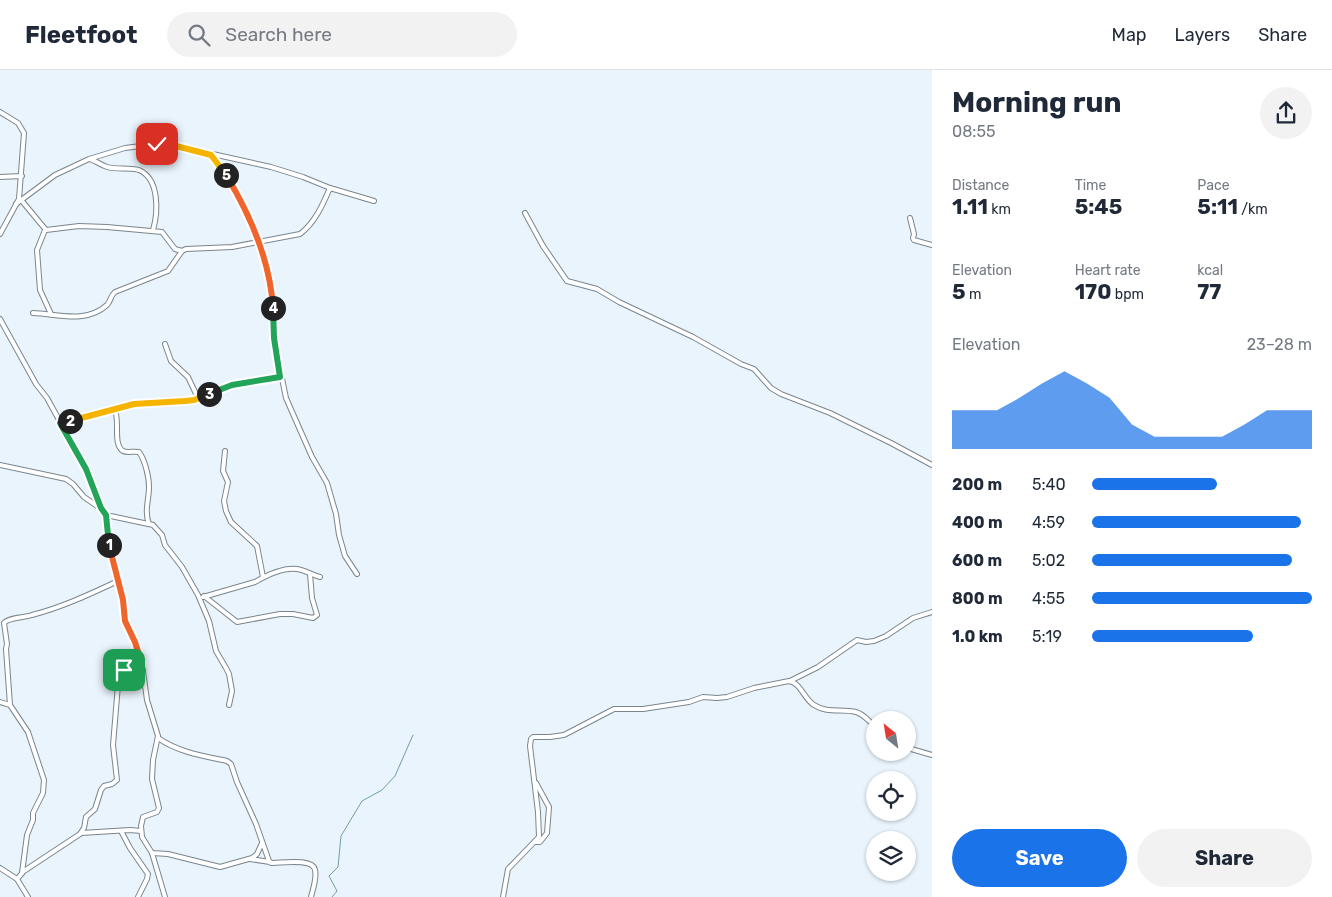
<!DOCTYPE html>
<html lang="en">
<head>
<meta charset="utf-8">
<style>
	:root { --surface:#fff; --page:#f2f2f3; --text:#1f2937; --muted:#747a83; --line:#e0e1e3; --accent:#1a73e8 }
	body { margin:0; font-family:Rubik,sans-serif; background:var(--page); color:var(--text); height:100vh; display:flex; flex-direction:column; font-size:19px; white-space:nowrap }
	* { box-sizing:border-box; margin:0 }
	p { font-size:16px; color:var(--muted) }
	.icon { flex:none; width:28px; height:28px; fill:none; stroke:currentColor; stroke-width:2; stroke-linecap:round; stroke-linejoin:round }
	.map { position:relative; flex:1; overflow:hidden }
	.details { display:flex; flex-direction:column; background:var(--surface); width:400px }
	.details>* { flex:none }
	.needle { width:32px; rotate:330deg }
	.controls { position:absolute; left:866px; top:641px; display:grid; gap:10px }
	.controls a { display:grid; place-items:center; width:50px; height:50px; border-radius:50%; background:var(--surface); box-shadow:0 1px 4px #0004; font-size:25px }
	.pin { position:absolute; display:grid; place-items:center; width:42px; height:42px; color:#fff; margin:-21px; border-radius:10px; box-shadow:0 2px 8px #0006 }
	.km { position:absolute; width:25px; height:25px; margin:-12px; border-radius:50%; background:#222; color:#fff; font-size:14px; line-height:25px; text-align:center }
	.round { display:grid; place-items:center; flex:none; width:52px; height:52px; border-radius:26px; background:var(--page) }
	.headline { display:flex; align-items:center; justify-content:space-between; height:85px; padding:0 20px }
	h1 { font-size:28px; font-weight:700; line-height:38px }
	.metrics { display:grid; grid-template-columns:repeat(3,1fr); gap:8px; height:85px; padding:5px 20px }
	.metrics div { display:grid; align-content:center }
	.metrics b { font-size:21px; font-weight:700 }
	.metrics small { font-size:14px; font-weight:400 }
	.metrics p { font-size:14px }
	.chart { height:140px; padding:10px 20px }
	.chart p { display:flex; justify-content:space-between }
	.chart svg { width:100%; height:90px; margin-top:5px; fill:var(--accent); opacity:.7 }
	.action { display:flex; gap:10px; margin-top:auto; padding:10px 20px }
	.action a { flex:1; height:58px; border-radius:30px; background:var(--accent); color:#fff; font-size:20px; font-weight:700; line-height:58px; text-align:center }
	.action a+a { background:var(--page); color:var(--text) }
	ul { padding:0 20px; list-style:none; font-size:16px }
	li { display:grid; grid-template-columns:80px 60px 1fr; align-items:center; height:38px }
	li i { height:12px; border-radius:6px; background:var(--accent) }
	header { display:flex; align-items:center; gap:30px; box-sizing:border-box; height:70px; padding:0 25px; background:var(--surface); border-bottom:1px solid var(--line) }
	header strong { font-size:24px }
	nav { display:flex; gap:28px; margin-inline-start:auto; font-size:18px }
	.search { width:350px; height:45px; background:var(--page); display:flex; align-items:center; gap:12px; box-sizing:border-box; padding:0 18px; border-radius:28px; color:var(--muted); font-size:19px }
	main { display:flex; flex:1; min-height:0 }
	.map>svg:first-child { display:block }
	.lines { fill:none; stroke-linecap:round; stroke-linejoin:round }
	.stream { stroke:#719ea5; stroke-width:1 }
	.minor-casing { stroke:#7b858c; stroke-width:6 }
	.minor { stroke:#fff; stroke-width:4 }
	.split-1-casing { stroke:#fff; stroke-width:10 }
	.split-2-casing { stroke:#fff; stroke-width:10 }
	.split-3-casing { stroke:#fff; stroke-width:10 }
	.split-4-casing { stroke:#fff; stroke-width:10 }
	.split-5-casing { stroke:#fff; stroke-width:10 }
	.split-6-casing { stroke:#fff; stroke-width:10 }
	.split-1 { stroke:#f0652b; stroke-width:6 }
	.split-2 { stroke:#22a559; stroke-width:6 }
	.split-3 { stroke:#f5b400; stroke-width:6 }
	.split-4 { stroke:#22a559; stroke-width:6 }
	.split-5 { stroke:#f0652b; stroke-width:6 }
	.split-6 { stroke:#f5b400; stroke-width:6 }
</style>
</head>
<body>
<header>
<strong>Fleetfoot</strong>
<div class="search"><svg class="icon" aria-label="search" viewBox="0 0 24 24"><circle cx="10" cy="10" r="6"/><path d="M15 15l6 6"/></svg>Search here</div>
<nav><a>Map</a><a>Layers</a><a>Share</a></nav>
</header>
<main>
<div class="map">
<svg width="932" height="827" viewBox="0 0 932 827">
	<rect width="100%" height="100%" fill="#eaf4fc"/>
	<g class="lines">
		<polyline class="stream" points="332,827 337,821 329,806 338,797 341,766 362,731 382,720 395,706 413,665"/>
		<g class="minor-casing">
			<g id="minor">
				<polyline points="0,42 18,53 24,63 19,129 0,164"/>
				<polyline points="211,85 223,99 242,131 262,180 269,202 272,225 275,274 286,328 312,387 327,413 336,444 339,465 345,486 357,504"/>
				<path d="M 90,89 C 96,91 101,95 107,97 C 117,100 129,97 139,100 C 160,109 158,143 153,160"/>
				<polyline points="0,107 22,106"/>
				<polyline points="22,131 46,160 79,156 107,157 162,162 175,179 182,181"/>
				<polyline points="16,134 55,105 89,89 125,78 157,74 190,79 271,97 303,107 330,118 374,131"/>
				<polyline points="525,143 543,176 567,211 597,219 619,232 693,267 741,294 754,299 771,318 781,324 830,343 891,373 932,395"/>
				<polyline points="910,148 914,164 913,168 914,170 932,175"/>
				<polyline points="45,160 37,180 40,220 51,244"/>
				<path d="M 33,243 C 58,244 86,254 107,235 C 111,231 110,226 115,222 L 168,201 L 182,181 L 186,179 L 232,177 L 300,164 C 315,153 323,134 330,118"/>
				<polyline points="0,249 36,314 47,328 86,399 101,438 106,445 109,475 123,530 125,551 135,572 142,594 147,630 158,666 153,690 152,709 159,738 157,742 143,747 141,756 142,767 152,783 165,827"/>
				<polyline points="165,274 171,291 188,307 198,328"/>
				<path d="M 114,338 C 121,349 112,374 123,381 C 127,383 134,381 139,382 C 145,390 149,407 149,417 C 149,430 144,441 149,454"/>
				<polyline points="60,353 78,350 114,338 135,334 193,330 232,315 280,307"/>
				<polyline points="225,381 223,401 228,412 224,431 226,441 231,452 257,476 263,507"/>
				<polyline points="0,395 66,409 73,414 84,427 100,438"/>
				<polyline points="106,445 153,455 162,465 165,475 182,497 198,525 209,551 216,581 226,598 229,604 232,621 229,635"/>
				<polyline points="204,526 237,552 280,544 293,544 313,548 317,545 312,528 310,504"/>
				<path d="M 203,527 L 255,512 C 267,505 283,497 297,499 C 305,500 312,505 320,507"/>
				<polyline points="790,611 818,597 857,570 866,572 874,571 886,566 913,548 932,542"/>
				<polyline points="0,632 10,635"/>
				<path d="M 158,668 C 178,682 203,686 227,691 L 231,694 L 237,712 L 256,754 L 269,791 L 271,793 C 282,793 313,788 315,800 C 317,808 313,819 311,827"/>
				<polyline points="908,678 932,685"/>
				<polyline points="121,761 130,778 148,804 147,809 138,827"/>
				<polyline points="81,763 130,760 141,761"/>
				<polyline points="535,772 540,772 547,763 549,737 536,713"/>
				<polyline points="152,783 168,784 220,797 252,788 257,784 262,773"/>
				<polyline points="250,789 270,792"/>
				<polyline points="0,798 17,809 28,827"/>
				<path d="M 22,803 L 27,765 L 33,750 L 33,743 L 43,723 L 44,710 L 28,662 L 10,635 L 6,579 L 7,574 L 4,553 C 9,547 24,548 32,545 C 63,537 90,524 118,511"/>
				<polyline points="17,809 24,801 80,764 84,758 86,747 95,739 101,720 104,716 112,714 117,710 113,675 118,615 124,600 142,594"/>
				<path d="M 503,827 L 508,799 L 539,767 L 538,742 L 530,676 L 531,669 L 533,667 L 550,667 L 564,665 L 614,639 L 643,639 L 689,632 L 703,627 L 717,628 L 727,627 L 754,618 L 789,611 C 801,613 804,629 814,635 C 828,644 842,638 856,642 C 864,644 869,652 875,656"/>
			</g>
		</g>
		<use href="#minor" class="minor"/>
	</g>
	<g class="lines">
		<g class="split-1-casing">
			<polyline id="split-1" points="109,475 123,530 125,551 135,572 142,594 124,600"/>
		</g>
		<g class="split-2-casing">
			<polyline id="split-2" points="70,351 60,353 86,399 101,438 106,445 109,475"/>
		</g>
		<g class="split-3-casing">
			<polyline id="split-3" points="70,351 134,334 185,331 194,330 209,324"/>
		</g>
		<g class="split-4-casing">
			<polyline id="split-4" points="209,324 232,315 280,307 274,268 273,238"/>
		</g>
		<g class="split-5-casing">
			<path id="split-5" d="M 226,105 C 251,146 270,190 273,238"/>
		</g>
		<g class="split-6-casing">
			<polyline id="split-6" points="157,74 176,76 211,85 226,105"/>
		</g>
		<use href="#split-1" class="split-1"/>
		<use href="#split-2" class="split-2"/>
		<use href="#split-3" class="split-3"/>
		<use href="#split-4" class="split-4"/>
		<use href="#split-5" class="split-5"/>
		<use href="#split-6" class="split-6"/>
	</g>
</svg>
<div class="controls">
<a><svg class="needle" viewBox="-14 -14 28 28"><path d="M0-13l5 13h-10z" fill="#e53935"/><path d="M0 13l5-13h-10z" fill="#747a83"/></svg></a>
<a><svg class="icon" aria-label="locate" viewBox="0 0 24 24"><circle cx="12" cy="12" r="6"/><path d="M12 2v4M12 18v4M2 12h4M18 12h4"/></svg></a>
<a><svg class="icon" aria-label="layers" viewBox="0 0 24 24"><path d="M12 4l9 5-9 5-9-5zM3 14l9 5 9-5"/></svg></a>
</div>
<div class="pin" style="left:124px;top:600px;background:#1e9e55"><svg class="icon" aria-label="arrive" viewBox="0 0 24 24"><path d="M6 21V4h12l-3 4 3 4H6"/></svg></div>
<div class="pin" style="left:157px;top:74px;background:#d93025"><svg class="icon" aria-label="check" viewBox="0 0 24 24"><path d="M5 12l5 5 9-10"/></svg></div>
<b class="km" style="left:109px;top:475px">1</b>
<b class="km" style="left:70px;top:351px">2</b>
<b class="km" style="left:209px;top:324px">3</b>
<b class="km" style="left:273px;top:238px">4</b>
<b class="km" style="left:226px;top:105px">5</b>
</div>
<section class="details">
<div class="headline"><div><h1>Morning run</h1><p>08:55</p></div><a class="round"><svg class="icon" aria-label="share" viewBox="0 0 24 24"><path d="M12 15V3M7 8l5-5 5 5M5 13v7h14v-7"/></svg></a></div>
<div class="metrics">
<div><p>Distance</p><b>1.11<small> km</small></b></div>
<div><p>Time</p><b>5:45</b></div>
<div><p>Pace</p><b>5:11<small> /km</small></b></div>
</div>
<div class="metrics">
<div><p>Elevation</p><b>5<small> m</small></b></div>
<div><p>Heart rate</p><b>170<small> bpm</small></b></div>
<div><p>kcal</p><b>77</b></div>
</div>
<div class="chart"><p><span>Elevation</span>23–28 m</p>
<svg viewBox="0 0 160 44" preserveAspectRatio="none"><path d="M0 44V25L10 25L20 25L30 19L40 12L50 6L60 12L70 19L80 32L90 38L100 38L110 38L120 38L130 32L140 25L150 25L160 25V44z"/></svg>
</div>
<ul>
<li><b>200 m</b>5:40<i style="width:57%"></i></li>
<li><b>400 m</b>4:59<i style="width:95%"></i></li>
<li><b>600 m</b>5:02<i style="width:91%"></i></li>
<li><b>800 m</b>4:55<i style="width:100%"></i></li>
<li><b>1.0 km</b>5:19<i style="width:73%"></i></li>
</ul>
<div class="action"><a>Save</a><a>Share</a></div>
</section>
</main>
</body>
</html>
